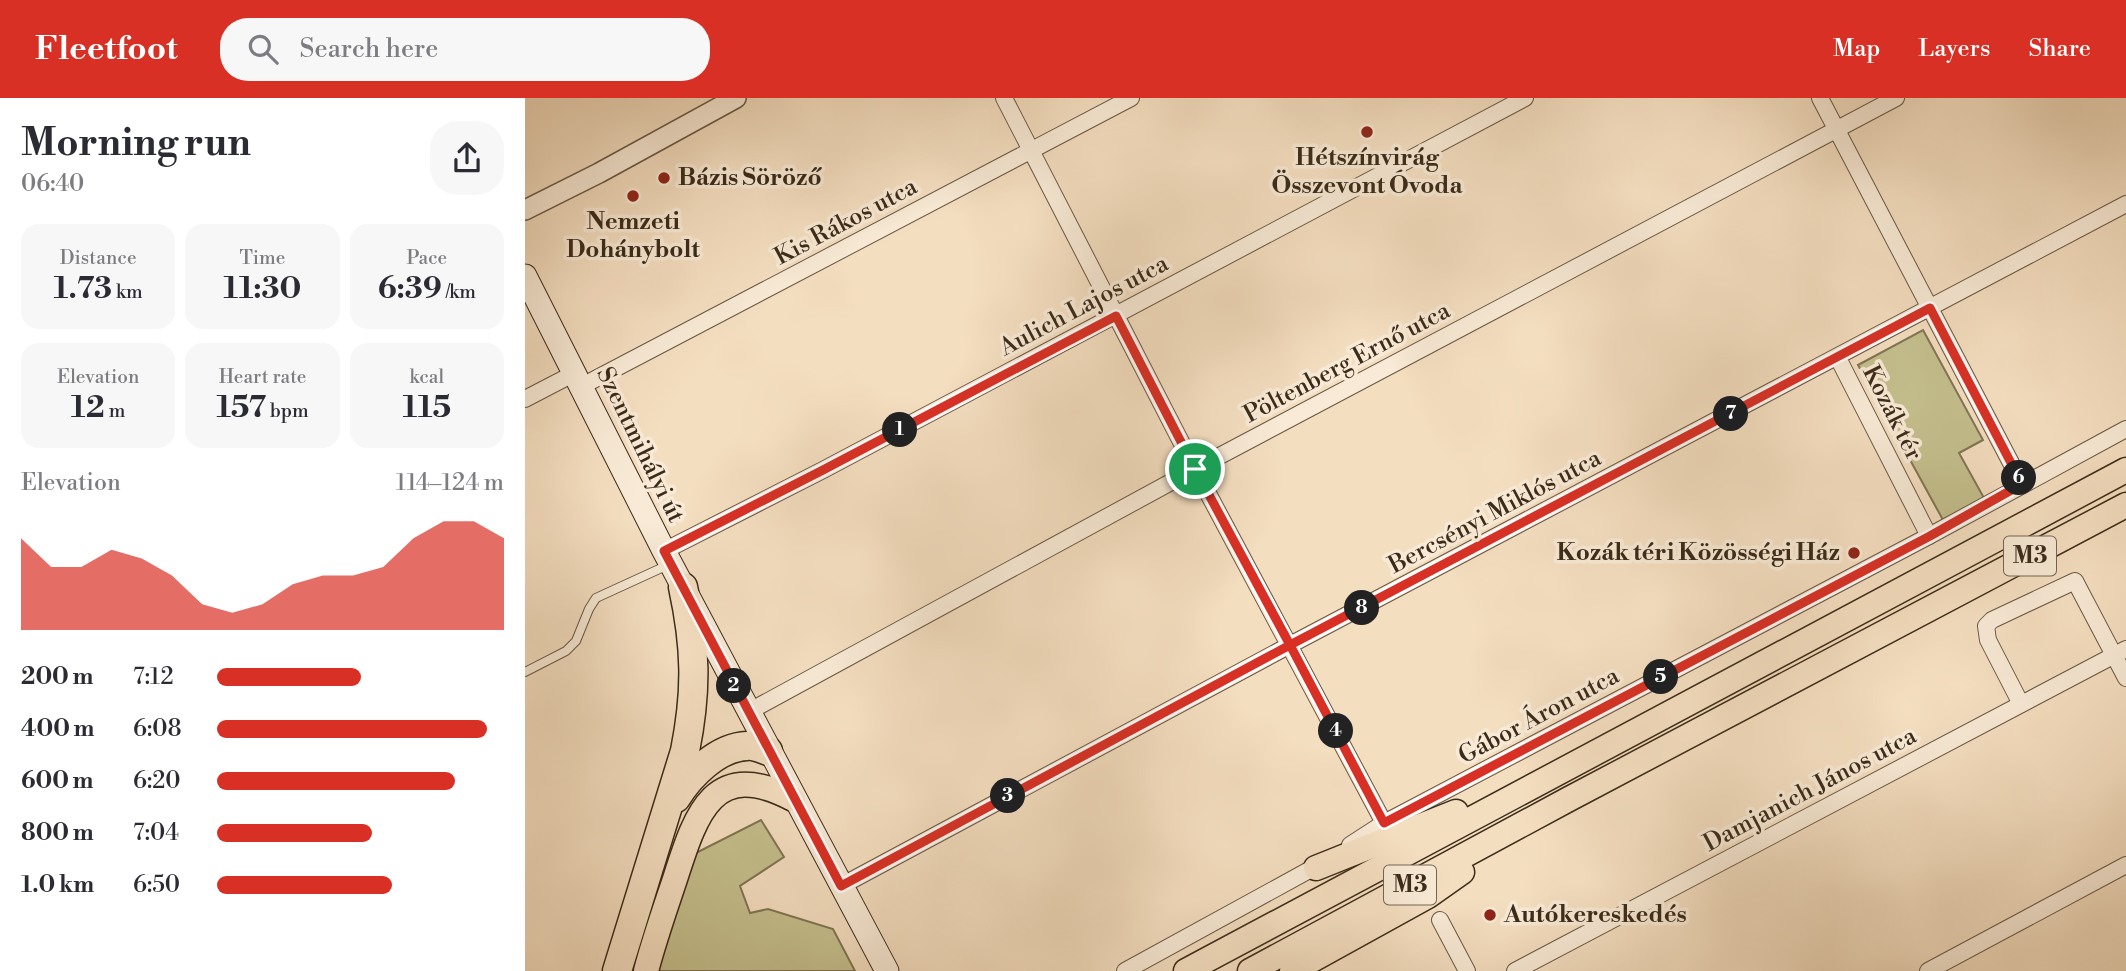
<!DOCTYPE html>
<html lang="en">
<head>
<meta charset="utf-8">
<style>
	:root { --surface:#fff; --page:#f7f7f7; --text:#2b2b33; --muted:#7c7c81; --accent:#d93025 }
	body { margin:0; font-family:"Libre Bodoni",serif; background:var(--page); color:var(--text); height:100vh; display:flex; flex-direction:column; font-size:26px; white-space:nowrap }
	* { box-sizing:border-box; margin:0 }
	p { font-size:23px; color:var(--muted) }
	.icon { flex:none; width:38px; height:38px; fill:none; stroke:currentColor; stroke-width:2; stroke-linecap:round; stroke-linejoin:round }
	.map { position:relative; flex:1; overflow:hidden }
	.sheet { display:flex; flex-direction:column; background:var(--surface); width:525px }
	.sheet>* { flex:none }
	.pin { position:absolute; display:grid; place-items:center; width:60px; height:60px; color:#fff; margin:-30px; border:4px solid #fff; border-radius:50%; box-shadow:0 2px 7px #0007 }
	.km { position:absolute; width:35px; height:35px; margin:-18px; border-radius:50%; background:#222; color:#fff; font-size:19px; line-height:35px; text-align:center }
	.round { display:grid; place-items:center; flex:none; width:74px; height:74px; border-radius:28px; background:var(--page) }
	.headline { display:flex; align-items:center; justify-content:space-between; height:119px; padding:0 21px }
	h1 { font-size:38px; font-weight:700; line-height:52px }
	.stats { display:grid; grid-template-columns:repeat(3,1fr); gap:10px; height:119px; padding:7px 21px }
	.stats div { display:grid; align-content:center; border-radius:18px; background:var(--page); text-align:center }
	.stats b { font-size:30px; font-weight:700 }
	.stats small { font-size:19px; font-weight:400 }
	.stats p { font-size:19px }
	.chart { height:196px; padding:14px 21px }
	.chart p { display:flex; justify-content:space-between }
	.chart svg { width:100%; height:126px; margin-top:7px; fill:var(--accent); opacity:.7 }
	ul { padding:0 21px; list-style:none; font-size:23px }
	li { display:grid; grid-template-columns:112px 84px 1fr; align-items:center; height:52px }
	li i { height:18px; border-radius:9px; background:var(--accent) }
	header { display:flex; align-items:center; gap:42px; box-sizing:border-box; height:98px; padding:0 35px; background:var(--accent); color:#fff }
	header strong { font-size:33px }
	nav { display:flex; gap:38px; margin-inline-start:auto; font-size:24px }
	.search { width:490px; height:63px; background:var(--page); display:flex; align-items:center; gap:18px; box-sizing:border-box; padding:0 24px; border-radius:28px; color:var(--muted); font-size:26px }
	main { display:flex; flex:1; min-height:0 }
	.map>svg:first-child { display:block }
	.green { fill:#c4bf8d; stroke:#807554; stroke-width:2 }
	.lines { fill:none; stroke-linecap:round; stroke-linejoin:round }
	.service-casing { stroke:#695844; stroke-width:10 }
	.minor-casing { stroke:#695844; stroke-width:18 }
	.tertiary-casing { stroke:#695844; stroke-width:22 }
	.secondary-casing { stroke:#3b2b1a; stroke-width:25 }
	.primary-casing { stroke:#3b2b1a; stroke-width:27 }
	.motorway-casing { stroke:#3b2b1a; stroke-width:31 }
	.service { stroke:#f8ead6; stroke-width:8 }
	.minor { stroke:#f8ead6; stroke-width:16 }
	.tertiary { stroke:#f8ead6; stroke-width:19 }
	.secondary { stroke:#f8ead6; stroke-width:23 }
	.primary { stroke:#f4dec0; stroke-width:24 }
	.motorway { stroke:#f4dec0; stroke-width:28 }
	.route-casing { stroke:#fff; stroke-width:14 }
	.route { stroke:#d93025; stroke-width:9 }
	.poi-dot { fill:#8f2418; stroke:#f8ead6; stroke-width:2.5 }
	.labels { text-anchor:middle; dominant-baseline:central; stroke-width:7; stroke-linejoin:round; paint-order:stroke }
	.shield { fill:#f8ead6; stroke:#746452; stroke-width:2 }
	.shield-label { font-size:23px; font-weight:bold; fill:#3b2b1a }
	.poi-label { font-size:24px; font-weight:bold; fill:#3b2b1a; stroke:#f8ead6 }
	.street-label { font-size:24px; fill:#3b2b1a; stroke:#f8ead6 }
</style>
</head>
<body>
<header>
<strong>Fleetfoot</strong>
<div class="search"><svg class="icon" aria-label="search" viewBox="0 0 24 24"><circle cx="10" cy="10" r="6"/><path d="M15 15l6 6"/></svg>Search here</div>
<nav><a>Map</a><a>Layers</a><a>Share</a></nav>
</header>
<main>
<section class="sheet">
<div class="headline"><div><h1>Morning run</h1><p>06:40</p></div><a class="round"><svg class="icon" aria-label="share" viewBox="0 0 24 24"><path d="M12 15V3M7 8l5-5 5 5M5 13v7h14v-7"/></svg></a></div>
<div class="stats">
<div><p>Distance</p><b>1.73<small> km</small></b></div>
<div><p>Time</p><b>11:30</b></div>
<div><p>Pace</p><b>6:39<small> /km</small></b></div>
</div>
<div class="stats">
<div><p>Elevation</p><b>12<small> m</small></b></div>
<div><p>Heart rate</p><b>157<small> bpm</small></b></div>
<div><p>kcal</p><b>115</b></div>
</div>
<div class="chart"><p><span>Elevation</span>114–124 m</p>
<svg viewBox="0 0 160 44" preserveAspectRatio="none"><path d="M0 44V12L10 22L20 22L30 16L40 19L50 25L60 35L70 38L80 35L90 28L100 25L110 25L120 22L130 12L140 6L150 6L160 12V44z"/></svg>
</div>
<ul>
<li><b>200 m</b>7:12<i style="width:50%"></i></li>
<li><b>400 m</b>6:08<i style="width:94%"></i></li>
<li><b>600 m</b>6:20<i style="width:83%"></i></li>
<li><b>800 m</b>7:04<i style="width:54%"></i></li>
<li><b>1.0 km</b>6:50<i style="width:61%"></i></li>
</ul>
</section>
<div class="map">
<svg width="1601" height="873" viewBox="0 0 1601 873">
	<rect width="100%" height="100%" fill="#f4dec0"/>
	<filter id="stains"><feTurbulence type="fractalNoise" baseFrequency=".00286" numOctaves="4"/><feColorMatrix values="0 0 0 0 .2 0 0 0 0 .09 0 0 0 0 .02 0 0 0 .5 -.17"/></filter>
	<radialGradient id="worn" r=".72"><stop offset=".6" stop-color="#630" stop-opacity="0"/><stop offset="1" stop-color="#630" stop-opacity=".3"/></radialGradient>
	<g class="green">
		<polygon points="1398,232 1458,342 1434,355 1459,400 1418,422 1333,267"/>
		<polygon points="236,722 259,759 215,788 225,815 243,811 308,831 330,873 129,873 161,760"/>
	</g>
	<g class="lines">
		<g class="service-casing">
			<polyline id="service" points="0,574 41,553 51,543 64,511 71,500 143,467"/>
		</g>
		<g class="minor-casing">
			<g id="minor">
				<polyline points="479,0 670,371 859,725"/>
				<polyline points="1295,0 1497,386"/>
				<polyline points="1313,260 1404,438"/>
				<polyline points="57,288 606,0"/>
				<polyline points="0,301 50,275"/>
				<polyline points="139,453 298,372 1000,0"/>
				<polyline points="1496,606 1463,542 1461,528 1467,522 1550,483 1601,580"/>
				<polyline points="223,614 670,371 1371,0"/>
				<polyline points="825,747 859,725 1404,438 1601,331"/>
				<polyline points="316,788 765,547 1601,106"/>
				<polyline points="915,822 942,873"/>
				<polyline points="600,873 797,765"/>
				<polyline points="990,873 1601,551"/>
				<polyline points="1403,873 1601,767"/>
			</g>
		</g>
		<g class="tertiary-casing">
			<polyline id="tertiary" points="0,112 74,75 211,0"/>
		</g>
		<g class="secondary-casing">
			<polyline id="secondary" points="0,178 139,453 362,873"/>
		</g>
		<g class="primary-casing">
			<g id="primary">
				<polyline points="791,770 931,714"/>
				<path d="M 121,873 C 129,842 140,811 150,781 C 171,716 188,659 268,701"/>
				<polyline points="661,873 1601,372"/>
				<polyline points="725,873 1044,701 1601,407"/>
				<polyline points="767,873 903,798 937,774"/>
			</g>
		</g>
		<g class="motorway-casing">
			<g id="motorway">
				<path d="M 151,700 C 165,677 193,649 222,648 C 229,647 237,651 243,653"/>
				<path d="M 92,873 L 160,653 C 172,593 171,549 158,489"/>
			</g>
		</g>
		<use href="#service" class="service"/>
		<use href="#minor" class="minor"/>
		<use href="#tertiary" class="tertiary"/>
		<use href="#secondary" class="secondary"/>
		<use href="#primary" class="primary"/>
		<use href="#motorway" class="motorway"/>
	</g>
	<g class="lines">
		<g class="route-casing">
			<polyline id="route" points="670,371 591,218 298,372 139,453 316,788 765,547 859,725 1405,438 1497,386 1405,210 765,547 670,371"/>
		</g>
		<use href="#route" class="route"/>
	</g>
	<g class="poi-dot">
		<circle cx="842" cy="34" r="7"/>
		<circle cx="139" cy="80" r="7"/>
		<circle cx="108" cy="98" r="7"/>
		<circle cx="1329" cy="455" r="7"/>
		<circle cx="965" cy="817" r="7"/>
	</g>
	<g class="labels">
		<g class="shield">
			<rect x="1479" y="438.5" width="52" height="39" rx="5"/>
			<rect x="859" y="767.5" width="52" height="39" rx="5"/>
		</g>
		<g class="shield-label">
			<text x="1505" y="458">M3</text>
			<text x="885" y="787">M3</text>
		</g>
		<g class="poi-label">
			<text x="842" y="60">Hétszínvirág<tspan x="842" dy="28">Összevont Óvoda</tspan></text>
			<text x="153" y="80" text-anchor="start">Bázis Söröző</text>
			<text x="108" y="124">Nemzeti<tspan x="108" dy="28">Dohánybolt</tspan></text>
			<text x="1315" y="455" text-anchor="end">Kozák téri Közösségi Ház</text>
			<text x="979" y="817" text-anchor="start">Autókereskedés</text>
		</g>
		<g class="street-label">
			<text transform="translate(321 124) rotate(-28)">Kis Rákos utca</text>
			<text transform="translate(559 208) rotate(-28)">Aulich Lajos utca</text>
			<text transform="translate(822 265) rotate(-28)">Pöltenberg Ernő utca</text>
			<text transform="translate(1367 315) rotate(63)">Kozák tér</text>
			<text transform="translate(115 347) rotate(64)">Szentmihályi út</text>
			<text transform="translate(970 414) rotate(-28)">Bercsényi Miklós utca</text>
			<text transform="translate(1014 618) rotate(-28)">Gábor Áron utca</text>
			<text transform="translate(1285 692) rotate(-28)">Damjanich János utca</text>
		</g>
	</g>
	<rect width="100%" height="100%" filter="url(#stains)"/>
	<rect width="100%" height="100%" fill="url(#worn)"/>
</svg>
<div class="pin" style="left:670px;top:371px;background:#1e9e55"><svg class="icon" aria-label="arrive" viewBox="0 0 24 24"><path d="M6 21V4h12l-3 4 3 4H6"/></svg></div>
<b class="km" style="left:375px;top:332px">1</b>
<b class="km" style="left:209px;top:588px">2</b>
<b class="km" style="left:483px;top:698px">3</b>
<b class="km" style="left:811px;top:633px">4</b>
<b class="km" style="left:1136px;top:579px">5</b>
<b class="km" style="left:1494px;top:380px">6</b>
<b class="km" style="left:1206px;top:316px">7</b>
<b class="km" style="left:837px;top:510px">8</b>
</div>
</main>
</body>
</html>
